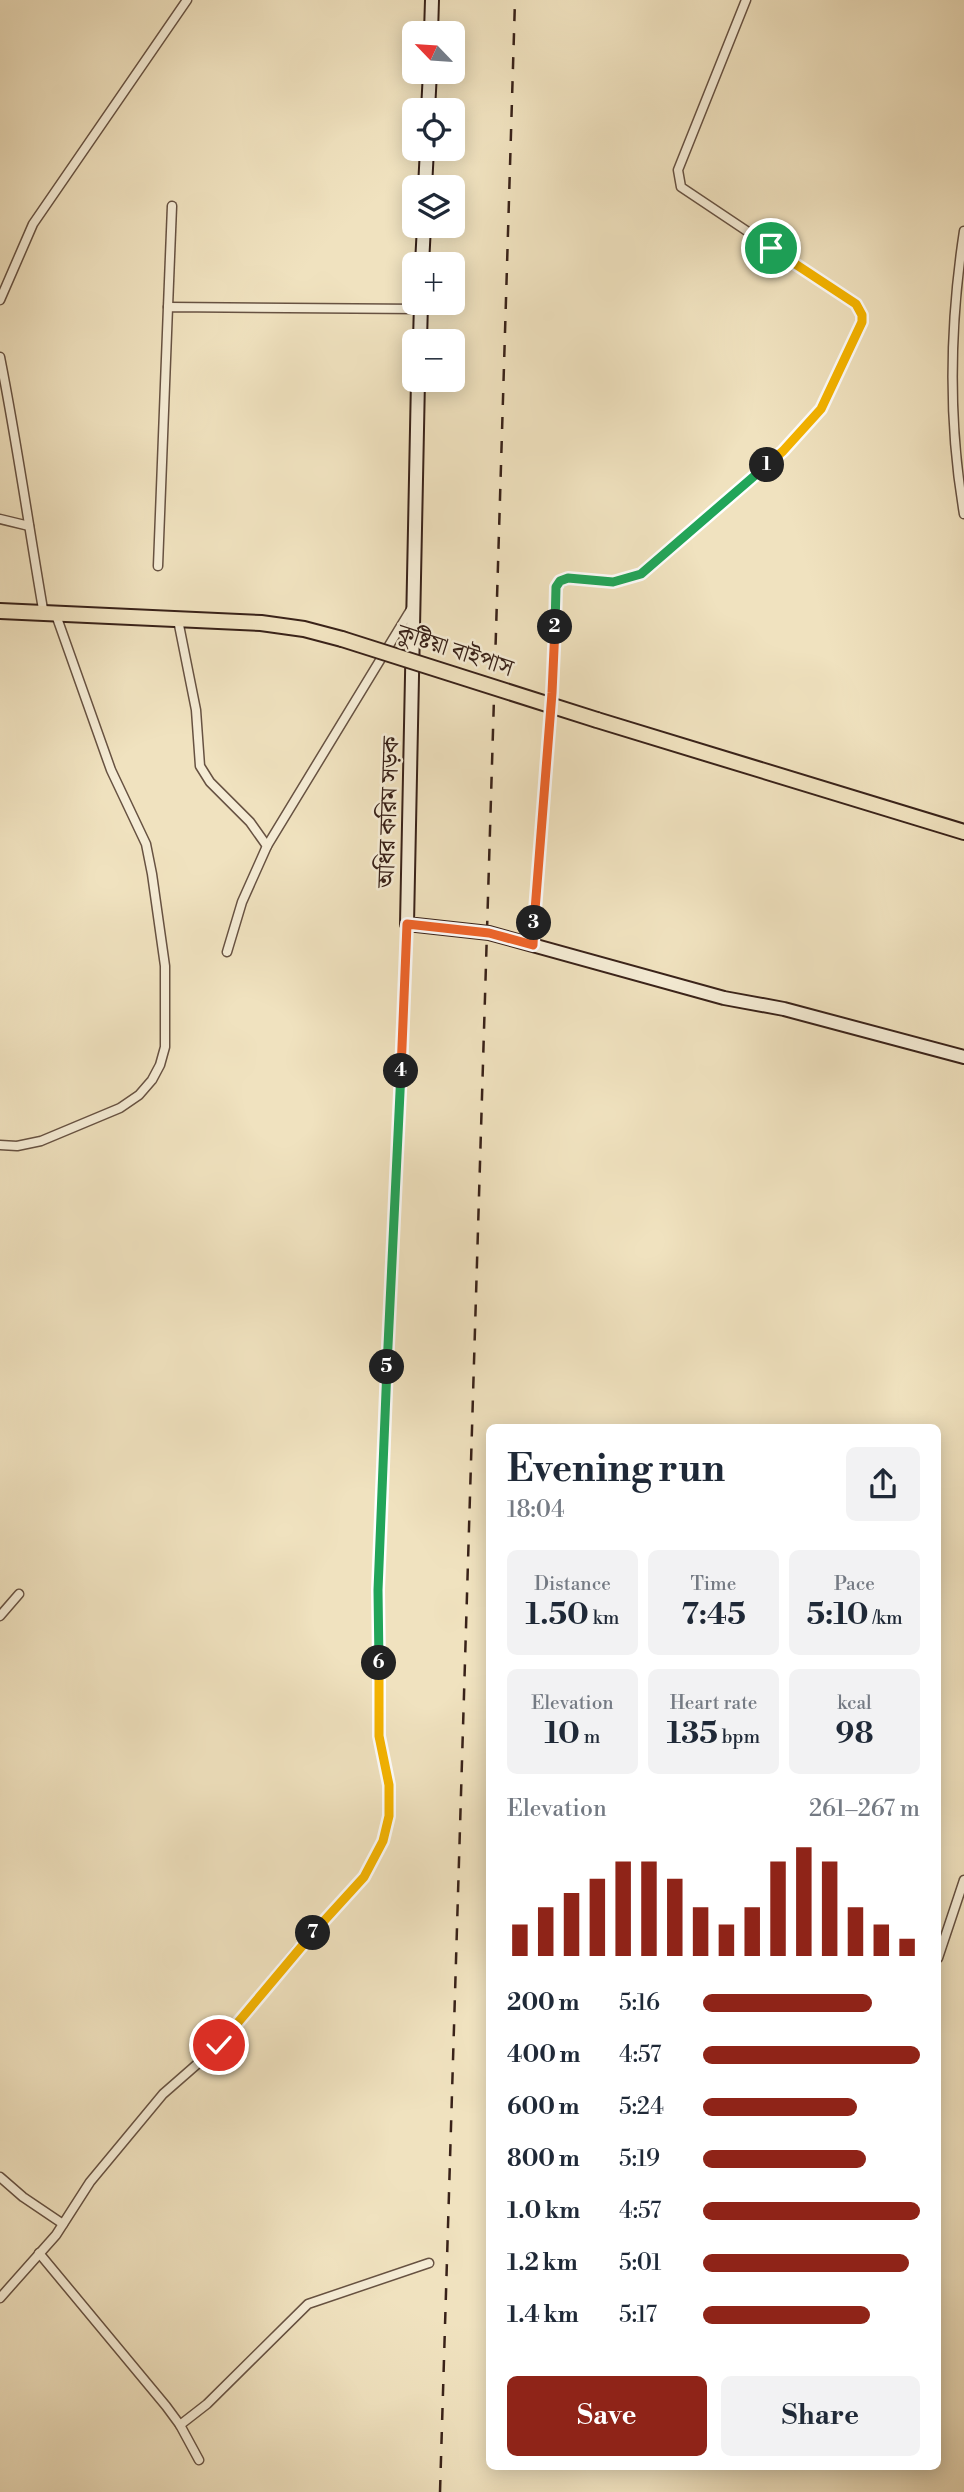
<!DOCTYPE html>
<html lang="en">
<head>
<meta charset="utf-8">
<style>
	:root { --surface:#fff; --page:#f2f2f3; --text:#1f2937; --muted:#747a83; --accent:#8f2418 }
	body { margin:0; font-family:"Libre Bodoni","Noto Serif Bengali",serif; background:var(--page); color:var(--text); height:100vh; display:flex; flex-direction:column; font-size:26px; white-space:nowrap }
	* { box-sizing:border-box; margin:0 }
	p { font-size:23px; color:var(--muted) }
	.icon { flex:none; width:38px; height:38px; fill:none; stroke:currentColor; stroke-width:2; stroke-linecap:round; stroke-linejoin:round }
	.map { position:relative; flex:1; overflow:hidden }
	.side { position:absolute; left:486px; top:1424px; width:455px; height:1046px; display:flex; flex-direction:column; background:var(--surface); border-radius:10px; box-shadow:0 4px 18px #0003 }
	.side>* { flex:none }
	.needle { width:46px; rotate:295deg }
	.buttons { position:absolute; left:402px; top:21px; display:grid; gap:14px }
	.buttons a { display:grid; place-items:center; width:63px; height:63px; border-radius:10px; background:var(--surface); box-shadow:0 4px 18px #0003; font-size:35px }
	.pin { position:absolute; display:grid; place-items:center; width:60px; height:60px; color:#fff; margin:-30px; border:4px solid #fff; border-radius:50%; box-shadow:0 2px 7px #0007 }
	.km { position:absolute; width:35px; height:35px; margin:-18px; border-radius:50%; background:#222; color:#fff; font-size:19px; line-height:35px; text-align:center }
	.round { display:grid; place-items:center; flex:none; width:74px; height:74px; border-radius:10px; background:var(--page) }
	.headline { display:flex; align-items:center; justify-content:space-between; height:119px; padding:0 21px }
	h1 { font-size:38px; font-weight:800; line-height:52px }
	.stats { display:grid; grid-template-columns:repeat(3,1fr); gap:10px; height:119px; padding:7px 21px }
	.stats div { display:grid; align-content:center; border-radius:10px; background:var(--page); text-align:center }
	.stats b { font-size:30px; font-weight:800 }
	.stats small { font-size:19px; font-weight:400 }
	.stats p { font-size:19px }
	.chart { height:196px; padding:14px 21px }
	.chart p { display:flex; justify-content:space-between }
	.chart svg { width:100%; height:126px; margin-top:7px; stroke:var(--accent); stroke-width:6 }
	.cta { display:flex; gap:14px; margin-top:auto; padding:14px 21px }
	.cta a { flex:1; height:80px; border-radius:10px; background:var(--accent); color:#fff; font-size:28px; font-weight:800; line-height:80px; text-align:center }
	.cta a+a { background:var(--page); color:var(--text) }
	ul { padding:0 21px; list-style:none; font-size:23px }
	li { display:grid; grid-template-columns:112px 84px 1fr; align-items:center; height:52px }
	li i { height:18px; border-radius:9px; background:var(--accent) }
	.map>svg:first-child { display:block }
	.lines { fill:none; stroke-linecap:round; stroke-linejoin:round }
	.street-casing { stroke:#675242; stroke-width:11 }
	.secondary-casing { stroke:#392219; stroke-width:16 }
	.highway-casing { stroke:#392219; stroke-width:18 }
	.street { stroke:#f5ecd5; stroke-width:8 }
	.secondary { stroke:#f5ecd5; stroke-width:12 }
	.highway { stroke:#f0e2bf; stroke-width:14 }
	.rail { stroke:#392219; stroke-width:2.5; stroke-dasharray:12 12; stroke-linecap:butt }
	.highway-bridge-casing { stroke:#392219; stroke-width:18; stroke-linecap:butt }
	.highway-bridge { stroke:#f0e2bf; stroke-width:14 }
	.split-1-casing { stroke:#fff; stroke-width:14 }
	.split-2-casing { stroke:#fff; stroke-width:14 }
	.split-3-casing { stroke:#fff; stroke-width:14 }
	.split-4-casing { stroke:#fff; stroke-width:14 }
	.split-5-casing { stroke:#fff; stroke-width:14 }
	.split-6-casing { stroke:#fff; stroke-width:14 }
	.split-7-casing { stroke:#fff; stroke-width:14 }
	.split-8-casing { stroke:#fff; stroke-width:14 }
	.split-1 { stroke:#f5b400; stroke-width:9 }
	.split-2 { stroke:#22a559; stroke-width:9 }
	.split-3 { stroke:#f0652b; stroke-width:9 }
	.split-4 { stroke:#f0652b; stroke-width:9 }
	.split-5 { stroke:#22a559; stroke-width:9 }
	.split-6 { stroke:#22a559; stroke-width:9 }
	.split-7 { stroke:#f5b400; stroke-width:9 }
	.split-8 { stroke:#f5b400; stroke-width:9 }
	.labels { text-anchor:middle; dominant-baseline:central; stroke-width:5; stroke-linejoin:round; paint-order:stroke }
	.street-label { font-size:24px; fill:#392219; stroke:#f5ecd5 }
</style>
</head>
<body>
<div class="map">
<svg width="964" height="2492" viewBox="0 0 964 2492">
	<rect width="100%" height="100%" fill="#f0e2bf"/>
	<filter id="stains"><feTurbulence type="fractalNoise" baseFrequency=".00286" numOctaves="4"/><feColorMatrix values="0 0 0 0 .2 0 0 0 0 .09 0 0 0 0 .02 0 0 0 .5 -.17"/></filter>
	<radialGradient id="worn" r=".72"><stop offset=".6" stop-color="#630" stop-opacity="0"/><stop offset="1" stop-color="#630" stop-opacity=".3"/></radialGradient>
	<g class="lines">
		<g class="street-casing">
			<g id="street">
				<path d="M 964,231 C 950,323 948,421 964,514"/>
				<polyline points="0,300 33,224 187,0"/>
				<polyline points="168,307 172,206"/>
				<path d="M 0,357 C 17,442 29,529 44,615"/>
				<polyline points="0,519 29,526"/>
				<polyline points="158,566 168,307 421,309"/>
				<polyline points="178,620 196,710 200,766 210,782 250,822 267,846"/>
				<path d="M 533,945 L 552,693 L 556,587 C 569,569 595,584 614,582 C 623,581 632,577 641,574 L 783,451 L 821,409 L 862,322 L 862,315 L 856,304 L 681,187 L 678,170 L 746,0"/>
				<polyline points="227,952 242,902 267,846 413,606"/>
				<polyline points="0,1145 17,1146 41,1141 120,1108 139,1095 152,1080 160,1065 165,1047 165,966 152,874 146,844 111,770 56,615"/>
				<polyline points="0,1616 19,1594"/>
				<polyline points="938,1958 964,1880"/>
				<polyline points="0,2177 23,2197 63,2224"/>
				<polyline points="39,2253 166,2406 180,2425 199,2460"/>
				<polyline points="0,2298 56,2235 90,2182 163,2094 219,2045 297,1950 364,1877 383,1841 389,1816 389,1785 379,1736 378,1590 407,924"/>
				<polyline points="180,2425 207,2404 308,2304 429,2263"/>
			</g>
		</g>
		<g class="secondary-casing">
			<g id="secondary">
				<polyline points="431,33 432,0"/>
				<polyline points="428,110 430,72"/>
				<polyline points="425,187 427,149"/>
				<polyline points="422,264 424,226"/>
				<polyline points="420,341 421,303"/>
				<polyline points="418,380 407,924 489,933 724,998 784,1009 964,1057"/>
			</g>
		</g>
		<g class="highway-casing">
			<g id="highway">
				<polyline points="0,611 261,623 304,629 342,639"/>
				<polyline points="597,720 964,832"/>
			</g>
		</g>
		<use href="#street" class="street"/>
		<use href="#secondary" class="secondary"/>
		<use href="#highway" class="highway"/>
		<polyline class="rail" points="440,2492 515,0"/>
		<g class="highway-bridge-casing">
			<polyline id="highway-bridge" points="342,639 597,720"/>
		</g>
		<use href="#highway-bridge" class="highway-bridge"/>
	</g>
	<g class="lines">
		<g class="split-1-casing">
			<polyline id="split-1" points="767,465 783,451 821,409 862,322 862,315 856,304 771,248"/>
		</g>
		<g class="split-2-casing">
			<polyline id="split-2" points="555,627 556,587 560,581 568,578 613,582 641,574 767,465"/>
		</g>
		<g class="split-3-casing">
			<polyline id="split-3" points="534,923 552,693 555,627"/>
		</g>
		<g class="split-4-casing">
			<polyline id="split-4" points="401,1071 407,924 489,933 533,945 534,923"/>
		</g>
		<g class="split-5-casing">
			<polyline id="split-5" points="387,1367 401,1071"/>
		</g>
		<g class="split-6-casing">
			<polyline id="split-6" points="379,1663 378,1590 387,1367"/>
		</g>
		<g class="split-7-casing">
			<polyline id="split-7" points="313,1933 364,1877 383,1841 389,1816 389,1785 379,1736 379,1663"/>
		</g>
		<g class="split-8-casing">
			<polyline id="split-8" points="219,2045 313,1933"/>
		</g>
		<use href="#split-1" class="split-1"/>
		<use href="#split-2" class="split-2"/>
		<use href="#split-3" class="split-3"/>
		<use href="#split-4" class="split-4"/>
		<use href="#split-5" class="split-5"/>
		<use href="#split-6" class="split-6"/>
		<use href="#split-7" class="split-7"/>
		<use href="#split-8" class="split-8"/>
	</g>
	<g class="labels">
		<g class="street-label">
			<text transform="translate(455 651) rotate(18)">কুষ্টিয়া বাইপাস</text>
			<text transform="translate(389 812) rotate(-88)">অধির করিম সড়ক</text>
		</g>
	</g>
	<rect width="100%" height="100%" filter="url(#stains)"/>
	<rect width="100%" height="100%" fill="url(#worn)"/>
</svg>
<div class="buttons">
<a><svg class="needle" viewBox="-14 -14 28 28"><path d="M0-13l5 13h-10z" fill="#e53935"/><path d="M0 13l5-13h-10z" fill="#747a83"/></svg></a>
<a><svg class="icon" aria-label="locate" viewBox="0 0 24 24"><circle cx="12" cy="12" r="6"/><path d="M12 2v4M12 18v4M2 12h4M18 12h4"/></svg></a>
<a><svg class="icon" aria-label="layers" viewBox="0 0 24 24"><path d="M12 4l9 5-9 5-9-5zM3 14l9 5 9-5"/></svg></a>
<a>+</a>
<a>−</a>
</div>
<div class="pin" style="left:771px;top:248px;background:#1e9e55"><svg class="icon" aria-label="arrive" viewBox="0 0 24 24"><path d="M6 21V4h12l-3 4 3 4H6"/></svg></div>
<div class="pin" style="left:219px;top:2045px;background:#d93025"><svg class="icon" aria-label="check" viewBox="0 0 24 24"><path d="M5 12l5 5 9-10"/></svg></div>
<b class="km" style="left:767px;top:465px">1</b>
<b class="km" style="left:555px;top:627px">2</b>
<b class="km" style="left:534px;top:923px">3</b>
<b class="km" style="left:401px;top:1071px">4</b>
<b class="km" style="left:387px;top:1367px">5</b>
<b class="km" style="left:379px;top:1663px">6</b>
<b class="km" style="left:313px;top:1933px">7</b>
<section class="side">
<div class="headline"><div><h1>Evening run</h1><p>18:04</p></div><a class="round"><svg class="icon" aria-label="share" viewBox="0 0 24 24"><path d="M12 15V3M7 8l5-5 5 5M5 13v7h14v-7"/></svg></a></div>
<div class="stats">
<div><p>Distance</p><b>1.50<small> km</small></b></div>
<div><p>Time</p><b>7:45</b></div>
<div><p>Pace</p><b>5:10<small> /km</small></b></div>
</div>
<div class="stats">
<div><p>Elevation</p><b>10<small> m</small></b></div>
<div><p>Heart rate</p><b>135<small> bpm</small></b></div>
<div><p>kcal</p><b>98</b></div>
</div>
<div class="chart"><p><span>Elevation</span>261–267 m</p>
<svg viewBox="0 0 160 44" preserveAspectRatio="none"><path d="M5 44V33M15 44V27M25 44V22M35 44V17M45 44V11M55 44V11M65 44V17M75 44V27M85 44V33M95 44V27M105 44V11M115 44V6M125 44V11M135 44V27M145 44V33M155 44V38"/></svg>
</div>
<ul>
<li><b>200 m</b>5:16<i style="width:78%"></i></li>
<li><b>400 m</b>4:57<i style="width:100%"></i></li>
<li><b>600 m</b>5:24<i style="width:71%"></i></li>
<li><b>800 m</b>5:19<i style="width:75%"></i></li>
<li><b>1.0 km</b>4:57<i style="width:100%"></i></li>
<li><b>1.2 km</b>5:01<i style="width:95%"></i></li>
<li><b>1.4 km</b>5:17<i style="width:77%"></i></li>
</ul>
<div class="cta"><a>Save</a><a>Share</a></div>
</section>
</div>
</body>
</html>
